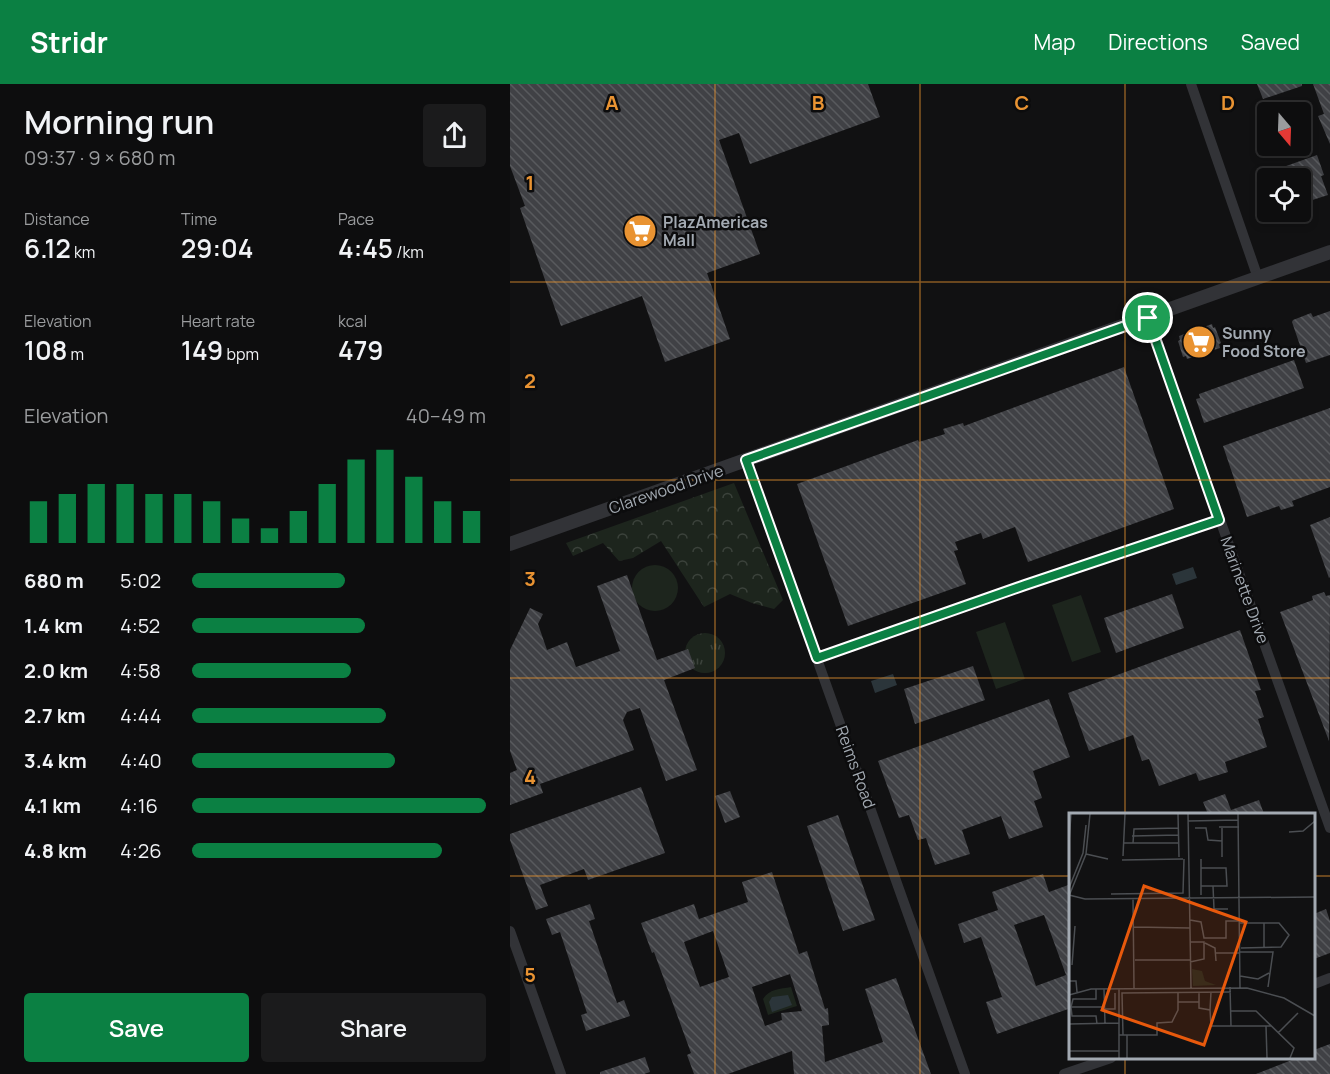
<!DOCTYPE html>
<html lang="en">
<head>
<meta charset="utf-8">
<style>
	:root { --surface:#0d0d0e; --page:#1b1b1c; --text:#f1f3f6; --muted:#9a9c9e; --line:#2d2d2e; --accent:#0b8043 }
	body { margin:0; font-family:Manrope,sans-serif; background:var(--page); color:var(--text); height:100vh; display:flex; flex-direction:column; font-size:22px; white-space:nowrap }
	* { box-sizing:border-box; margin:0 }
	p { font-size:20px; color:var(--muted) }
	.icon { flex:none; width:33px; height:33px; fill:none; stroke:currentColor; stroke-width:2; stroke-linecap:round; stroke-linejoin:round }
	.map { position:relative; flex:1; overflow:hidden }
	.side { display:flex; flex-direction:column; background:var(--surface); width:510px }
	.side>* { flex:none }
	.needle { width:39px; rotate:161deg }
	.fabs { position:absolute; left:747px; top:18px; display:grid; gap:12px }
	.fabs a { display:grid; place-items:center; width:54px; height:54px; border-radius:6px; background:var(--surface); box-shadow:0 3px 9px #0003,0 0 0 2px var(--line); font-size:30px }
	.pin { position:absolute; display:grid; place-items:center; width:51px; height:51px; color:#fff; margin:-26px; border:3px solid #fff; border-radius:50%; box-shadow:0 2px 6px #0007 }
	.round { display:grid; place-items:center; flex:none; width:63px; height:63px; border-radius:6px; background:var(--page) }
	.overview { display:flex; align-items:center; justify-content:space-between; height:102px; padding:0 24px }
	h1 { font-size:33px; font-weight:600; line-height:45px }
	.metrics { display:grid; grid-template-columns:repeat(3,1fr); gap:9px; height:102px; padding:6px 24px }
	.metrics div { display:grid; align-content:center }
	.metrics b { font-size:26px; font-weight:600 }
	.metrics small { font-size:16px; font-weight:400 }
	.metrics p { font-size:16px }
	.chart { height:168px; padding:12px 24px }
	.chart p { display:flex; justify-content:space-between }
	.chart svg { width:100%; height:108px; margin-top:6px; stroke:var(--accent); stroke-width:6 }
	.cta { display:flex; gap:12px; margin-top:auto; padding:12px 24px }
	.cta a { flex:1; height:69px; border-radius:6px; background:var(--accent); color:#fff; font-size:24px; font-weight:600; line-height:69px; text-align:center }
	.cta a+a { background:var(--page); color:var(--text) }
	ul { padding:0 24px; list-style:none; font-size:20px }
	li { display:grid; grid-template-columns:96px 72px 1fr; align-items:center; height:45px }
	li i { height:15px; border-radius:8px; background:var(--accent) }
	header { display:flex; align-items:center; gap:36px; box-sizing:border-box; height:84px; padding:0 30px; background:var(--accent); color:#fff }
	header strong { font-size:28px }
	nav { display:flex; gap:33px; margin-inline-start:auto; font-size:21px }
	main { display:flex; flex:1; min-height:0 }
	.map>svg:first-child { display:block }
	.grass { fill:url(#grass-tufts) }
	.forest { fill:url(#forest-crowns) }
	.garden { fill:#1d251d }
	.water { fill:#2b353a }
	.building { fill:url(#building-back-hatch); fill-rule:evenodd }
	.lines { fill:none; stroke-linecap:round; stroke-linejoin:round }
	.minor { stroke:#323337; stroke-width:10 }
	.tertiary { stroke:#323337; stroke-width:14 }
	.route-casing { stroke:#fff; stroke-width:12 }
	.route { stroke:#0b8043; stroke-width:8 }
	.grid { fill:none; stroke:#e99332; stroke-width:1.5; stroke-opacity:0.55 }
	.labels { text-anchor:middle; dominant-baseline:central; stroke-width:5; stroke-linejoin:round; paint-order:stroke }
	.poi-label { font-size:16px; font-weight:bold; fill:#a3aab2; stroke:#0c0c0d; text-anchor:start }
	.street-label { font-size:16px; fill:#a3aab2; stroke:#0c0c0d }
	.inset-road { fill:none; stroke:#4b4e52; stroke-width:1.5 }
	.view { fill:#e8590c; fill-opacity:0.15; stroke:#e8590c; stroke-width:3 }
	.inset-edge { fill:none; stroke:#a3aab2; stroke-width:3 }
	.grid-label { font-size:20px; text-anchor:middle; font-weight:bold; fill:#e99332; stroke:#0c0c0d; stroke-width:5; stroke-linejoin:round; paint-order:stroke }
</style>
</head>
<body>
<header>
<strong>Stridr</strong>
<nav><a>Map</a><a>Directions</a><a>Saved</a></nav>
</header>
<main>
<section class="side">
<div class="overview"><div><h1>Morning run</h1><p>09:37 · 9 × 680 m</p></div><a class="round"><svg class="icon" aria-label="share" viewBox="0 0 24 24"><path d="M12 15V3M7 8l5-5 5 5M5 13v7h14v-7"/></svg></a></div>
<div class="metrics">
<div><p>Distance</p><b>6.12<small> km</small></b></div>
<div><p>Time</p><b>29:04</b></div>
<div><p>Pace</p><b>4:45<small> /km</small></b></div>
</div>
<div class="metrics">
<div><p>Elevation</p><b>108<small> m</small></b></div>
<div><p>Heart rate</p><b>149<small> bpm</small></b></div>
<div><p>kcal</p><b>479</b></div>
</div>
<div class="chart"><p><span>Elevation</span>40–49 m</p>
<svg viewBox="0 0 160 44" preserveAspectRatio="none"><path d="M5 44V27M15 44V24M25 44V20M35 44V20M45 44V24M55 44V24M65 44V27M75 44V34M85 44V38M95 44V31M105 44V20M115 44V10M125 44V6M135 44V17M145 44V27M155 44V31"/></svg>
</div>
<ul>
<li><b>680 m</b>5:02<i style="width:52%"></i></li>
<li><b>1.4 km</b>4:52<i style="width:59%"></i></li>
<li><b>2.0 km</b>4:58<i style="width:54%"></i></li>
<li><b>2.7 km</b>4:44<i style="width:66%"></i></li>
<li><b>3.4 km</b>4:40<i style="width:69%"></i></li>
<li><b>4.1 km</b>4:16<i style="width:100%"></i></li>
<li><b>4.8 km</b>4:26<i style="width:85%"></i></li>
</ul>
<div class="cta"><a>Save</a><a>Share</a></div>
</section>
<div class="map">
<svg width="820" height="990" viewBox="0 0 820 990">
	<defs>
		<pattern id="grass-tufts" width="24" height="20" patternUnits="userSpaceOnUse" patternTransform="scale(1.5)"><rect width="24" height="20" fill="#1d251d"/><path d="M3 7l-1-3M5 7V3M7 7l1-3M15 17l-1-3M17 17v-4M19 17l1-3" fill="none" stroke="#3b423b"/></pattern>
		<pattern id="forest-crowns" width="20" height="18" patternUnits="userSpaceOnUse" patternTransform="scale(1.5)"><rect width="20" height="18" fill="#1d251d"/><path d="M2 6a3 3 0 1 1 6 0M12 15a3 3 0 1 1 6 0" fill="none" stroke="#3b423b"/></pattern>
		<pattern id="building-back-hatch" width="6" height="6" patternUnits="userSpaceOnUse" patternTransform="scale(1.5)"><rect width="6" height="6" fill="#404145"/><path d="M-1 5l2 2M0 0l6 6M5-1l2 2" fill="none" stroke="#585a5d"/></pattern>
	</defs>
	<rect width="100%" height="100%" fill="#111112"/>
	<circle class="grass" cx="195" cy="569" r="20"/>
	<polygon class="forest" points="224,399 273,516 264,525 242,519 220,510 194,523 151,457 123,474 109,477 93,459 63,472 56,459"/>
	<g class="garden">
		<circle cx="145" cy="504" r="23"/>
		<polygon points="571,511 591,568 562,578 542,521"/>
		<polygon points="495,538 515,595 486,605 466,548"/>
		<path d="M 281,903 L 287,922 L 258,931 L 253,915 C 259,905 270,905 281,903 Z"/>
	</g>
	<g class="water">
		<polygon points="683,483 687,494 666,501 662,490"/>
		<polygon points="383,590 387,601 365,609 361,597"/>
		<polygon points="278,911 282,921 262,928 259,918 262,913"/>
	</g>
	<g class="building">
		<polygon points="0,0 358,0 370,33 240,80 229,49 209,56 250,170 197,189 220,255 155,278 132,212 51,242 10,124 15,122 0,82"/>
		<polygon points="747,0 792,0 792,2 753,15"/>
		<polygon points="803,0 820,0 820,60 808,32 814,30"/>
		<polygon points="807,71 814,91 811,92 818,111 790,120 790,94 768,94 765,86"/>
		<polygon points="820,227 820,271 796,279 782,238 783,236 801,229 803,233"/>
		<polygon points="702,240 703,244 705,243 711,259 709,260 710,264 677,275 676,272 673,273 668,257 670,256 669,252"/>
		<polygon points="784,276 794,304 694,339 686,315 690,314 689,310"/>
		<polygon points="614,283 664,425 518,478 505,443 473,455 471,449 445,458 448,466 444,467 456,500 338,542 287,400 408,356 409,358 435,350 433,345 453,339 454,342"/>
		<polygon points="820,324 820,403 782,417 784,422 771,426 769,422 737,433 713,362"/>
		<polygon points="820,433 820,493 819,494 800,441"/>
		<polygon points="117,491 147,576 178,565 185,584 154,596 187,686 156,697 130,624 117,628 113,636 124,666 30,700 33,709 0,721 0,689 7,686 0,667 0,566 20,524 33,530 28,540 37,566 57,558 66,583 110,567 87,502"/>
		<polygon points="814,508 816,512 820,511 819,657 770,528 803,516 802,512"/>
		<polygon points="662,510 674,544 606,569 594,534"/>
		<polygon points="730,546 751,606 745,607 754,633 748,635 757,663 715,678 718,688 689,697 686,689 649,702 639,675 632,677 623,651 579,667 558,609"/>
		<polygon points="463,582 475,616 405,640 394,605"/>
		<polygon points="539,615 560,673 523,687 532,714 524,717 533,743 499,755 491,732 452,746 460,770 425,781 416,754 408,756 399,731 389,734 368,677"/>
		<polygon points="131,703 155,769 78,796 74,785 30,801 38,822 26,826 0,756 0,750"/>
		<polygon points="220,707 230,733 215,739 205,712"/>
		<polygon points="715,710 721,726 749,716 754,730 698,730 693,718"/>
		<polygon points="328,731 365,836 333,847 297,742"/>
		<path d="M 262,788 L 289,870 L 297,867 L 315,925 L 318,924 L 319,941 L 312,942 L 315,978 L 373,958 L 355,905 L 386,894 L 421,990 L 284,990 L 282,967 L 218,990 L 184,990 L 177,971 L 181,969 L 144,868 L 142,869 L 131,839 L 184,820 L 189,835 L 238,818 L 232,798 ZM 203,847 L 219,893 L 190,903 L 174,858 ZM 280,890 L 292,927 L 271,929 L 272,936 L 255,942 L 242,903 Z"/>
		<path d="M 533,790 L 539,808 L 561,800 L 561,924 L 487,950 L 476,918 L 492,913 L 471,853 L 454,859 L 448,840 L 488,826 L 482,808 ZM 534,831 L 556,891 L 526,902 L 504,841 Z"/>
		<polygon points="80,820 85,835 79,837 107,919 114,916 120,932 76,947 71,931 77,929 50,848 42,851 36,835"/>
		<polygon points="816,825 820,837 820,869 804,875 804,830"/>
		<polygon points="820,960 820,990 746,990 787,974 804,974 804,966"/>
		<polygon points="135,973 140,988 134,990 90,990 90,988"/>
	</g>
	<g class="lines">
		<g class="minor">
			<polyline points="681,0 748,194"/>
			<polyline points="638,234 820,744"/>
			<polyline points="236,376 455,990"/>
			<polyline points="307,574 515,501 709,436"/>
			<polyline points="0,847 51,990"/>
			<polyline points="804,900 820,894"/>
			<polyline points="554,990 601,974"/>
		</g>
		<polyline class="tertiary" points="0,460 820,168"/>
	</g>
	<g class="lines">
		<g class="route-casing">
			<polygon id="route" points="638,234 709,436 515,501 307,574 236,376"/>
		</g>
		<use href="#route" class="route"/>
	</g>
	<path class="grid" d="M 205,0 L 205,990M 410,0 L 410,990M 615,0 L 615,730M 0,198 L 820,198M 0,396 L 820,396M 0,594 L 820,594M 0,792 L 560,792M 804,792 L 820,792M 615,974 L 615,990"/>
	<defs>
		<g id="supermarket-disc" transform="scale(1.725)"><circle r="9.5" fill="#e99332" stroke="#0c0c0d"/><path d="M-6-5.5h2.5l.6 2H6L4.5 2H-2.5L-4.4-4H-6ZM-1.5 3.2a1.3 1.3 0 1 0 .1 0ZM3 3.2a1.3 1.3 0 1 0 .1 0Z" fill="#fff"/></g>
	</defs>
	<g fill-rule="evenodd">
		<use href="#supermarket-disc" x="130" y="147"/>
		<use href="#supermarket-disc" x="689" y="258"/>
	</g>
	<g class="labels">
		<g class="poi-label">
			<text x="153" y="138">PlazAmericas<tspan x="153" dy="18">Mall</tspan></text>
			<text x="712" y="249">Sunny<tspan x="712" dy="18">Food Store</tspan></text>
		</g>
		<g class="street-label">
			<text transform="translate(156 405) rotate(-19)">Clarewood Drive</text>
			<text transform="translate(735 506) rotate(70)">Marinette Drive</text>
			<text transform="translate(346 683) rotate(70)">Reims Road</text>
		</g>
	</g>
	<g transform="translate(559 729)">
		<rect width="246" height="246" fill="#111112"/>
		<path d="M 123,156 L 133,158 L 136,168 L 147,172 L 124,173 Z" fill="#1d251d"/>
		<path class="inset-road" d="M 109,1 L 110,44M 119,1 L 122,175M 169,1 L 171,175M 119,8 L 169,7M 150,14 L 170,14M 126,15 L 137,15 L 139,27 L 153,28M 153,15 L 153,44M 220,19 L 234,18 L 246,8M 63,23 L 110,22M 0,29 L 2,1M 54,30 L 110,30M 64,30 L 65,16 L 110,15M 17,41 L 39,46M 54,43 L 56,1M 132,46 L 132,82M 53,47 L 114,46M 132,55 L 157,55 L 158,73 L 132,73M 144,73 L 145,96 L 159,96M 0,75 L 14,40 L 17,12M 42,81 L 114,80 L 115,46M 0,82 L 16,86 L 246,84M 0,83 L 17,41 L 21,1M 64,85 L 65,175M 121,107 L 132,109 L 135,125 L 157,125 L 157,108 L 171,108M 171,110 L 195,110 L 195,134M 65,114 L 121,115M 136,130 L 146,135 L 147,148M 172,135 L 212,134 L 220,122 L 210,110 L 195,110M 171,139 L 204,139 L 199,174M 146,140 L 171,140M 66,147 L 121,147M 121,149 L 135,146 L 135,129 L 121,129M 3,152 L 6,113M 171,163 L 189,166 L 200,160M 0,168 L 7,168 L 8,179M 161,174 L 162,213M 27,176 L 27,186 L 4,186 L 2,194 L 3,203 L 27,203 L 28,211M 35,176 L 36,210M 50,176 L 50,245M 130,179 L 130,195 L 141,197 L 142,213 L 202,213M 0,182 L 22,176 L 178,175 L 215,185 L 246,203M 109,189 L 130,189M 2,194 L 36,194M 36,196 L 46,196 L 46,180M 141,197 L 142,179M 162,198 L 187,198 L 225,235 L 221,245M 0,211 L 50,210M 197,213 L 198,245M 209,220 L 229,200M 50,222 L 88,222 L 88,210 L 103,209 L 109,197 L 109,180M 54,222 L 53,180 L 162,179M 58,222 L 58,245M 0,238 L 50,238"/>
		<path class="view" d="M 75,73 L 177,109 L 135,232 L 33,197 Z"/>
		<rect width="246" height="246" class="inset-edge"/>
	</g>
	<g class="grid-label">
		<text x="102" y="26">A</text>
		<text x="308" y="26">B</text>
		<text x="512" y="26">C</text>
		<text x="718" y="26">D</text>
		<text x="20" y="106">1</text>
		<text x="20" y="304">2</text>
		<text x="20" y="502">3</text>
		<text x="20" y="700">4</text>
		<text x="20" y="898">5</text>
	</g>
</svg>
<div class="fabs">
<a><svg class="needle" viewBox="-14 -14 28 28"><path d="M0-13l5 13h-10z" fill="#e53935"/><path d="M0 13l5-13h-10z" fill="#9a9c9e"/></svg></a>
<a><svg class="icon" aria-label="locate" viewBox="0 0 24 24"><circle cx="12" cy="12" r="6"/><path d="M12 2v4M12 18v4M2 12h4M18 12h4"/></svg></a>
</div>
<div class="pin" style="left:638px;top:234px;background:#1e9e55"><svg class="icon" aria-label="arrive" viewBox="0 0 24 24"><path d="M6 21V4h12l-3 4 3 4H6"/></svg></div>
</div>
</main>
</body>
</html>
